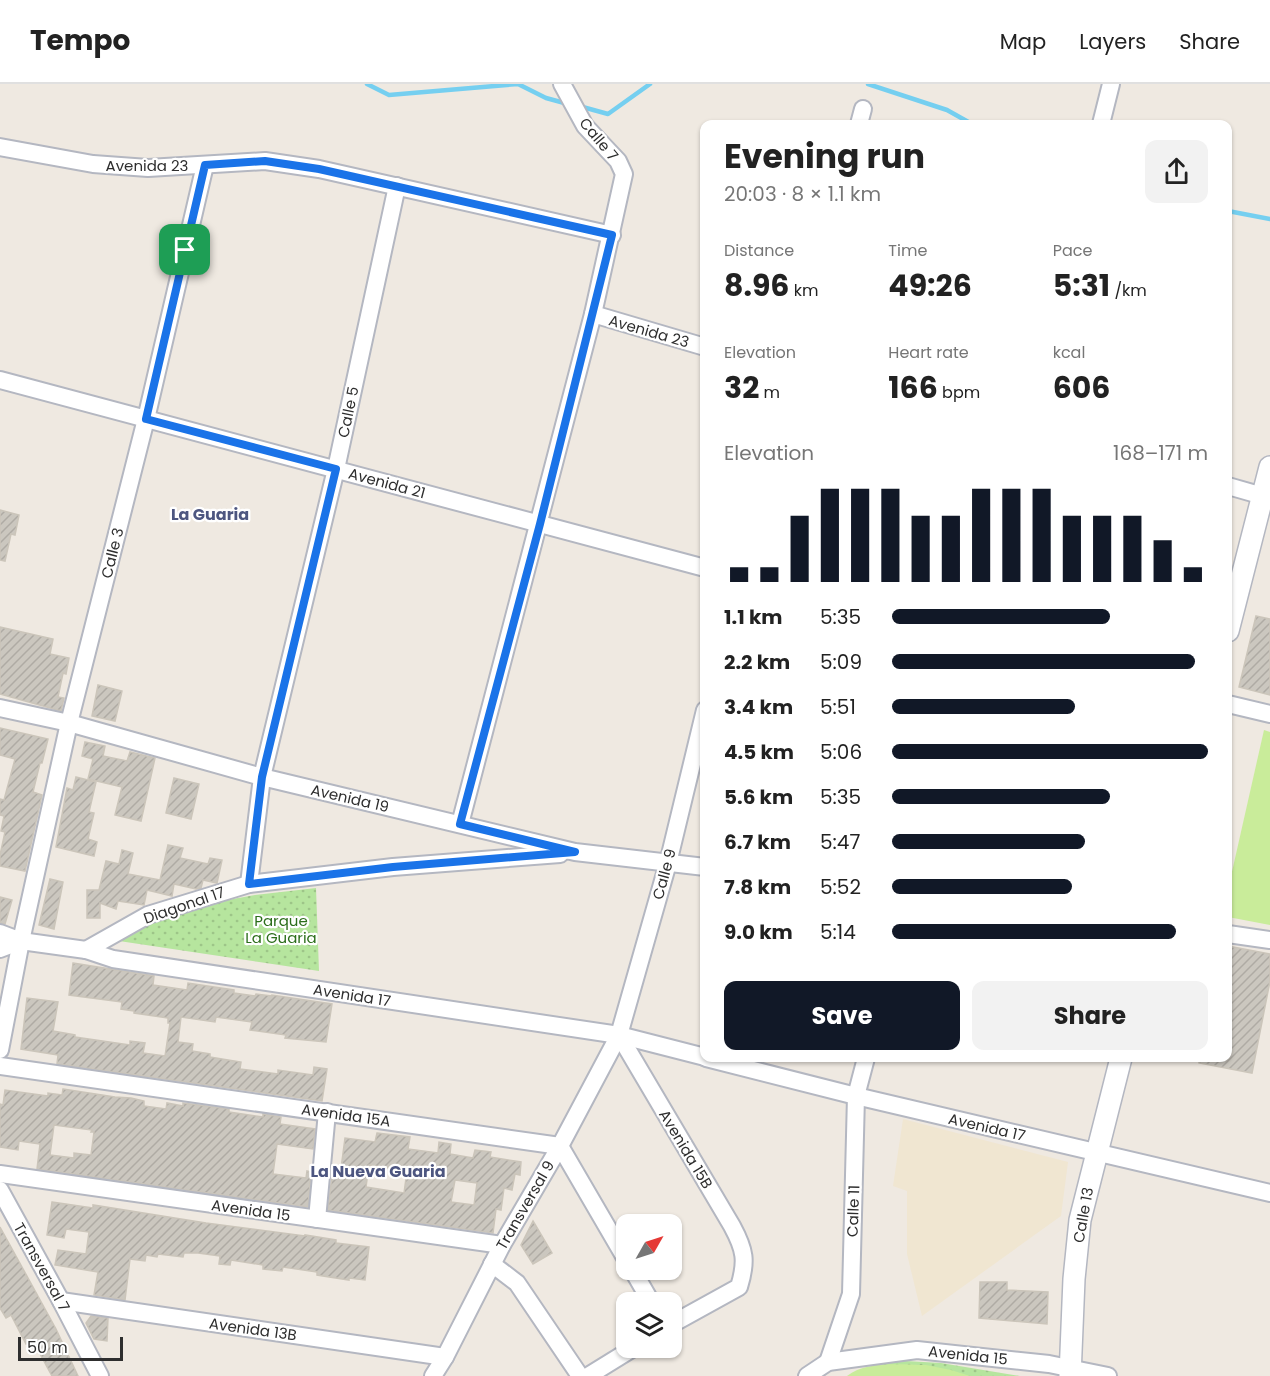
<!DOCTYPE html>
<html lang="en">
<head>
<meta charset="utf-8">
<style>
	:root { --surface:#fff; --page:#f2f2f2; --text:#222; --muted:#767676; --line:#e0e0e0; --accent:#111827 }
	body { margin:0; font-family:Poppins,sans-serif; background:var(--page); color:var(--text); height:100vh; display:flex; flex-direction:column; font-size:22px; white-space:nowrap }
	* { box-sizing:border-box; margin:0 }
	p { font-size:20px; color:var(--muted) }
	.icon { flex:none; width:33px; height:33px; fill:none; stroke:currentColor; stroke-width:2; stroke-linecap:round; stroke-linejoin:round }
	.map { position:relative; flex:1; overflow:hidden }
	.drawer { position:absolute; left:700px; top:36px; width:532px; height:942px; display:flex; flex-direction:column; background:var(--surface); border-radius:12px; box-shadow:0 2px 4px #0004 }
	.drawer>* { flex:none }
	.needle { width:39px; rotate:51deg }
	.fabs { position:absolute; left:616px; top:1130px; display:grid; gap:12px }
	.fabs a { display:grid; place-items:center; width:66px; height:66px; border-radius:12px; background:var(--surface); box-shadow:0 2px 4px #0004; font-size:30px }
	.scale { position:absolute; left:18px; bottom:15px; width:105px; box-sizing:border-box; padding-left:6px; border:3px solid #2e2e2e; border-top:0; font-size:16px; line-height:21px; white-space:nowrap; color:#2e2e2e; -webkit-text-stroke:4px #fff; paint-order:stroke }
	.pin { position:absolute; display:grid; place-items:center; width:51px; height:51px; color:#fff; margin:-26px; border-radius:12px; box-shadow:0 3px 9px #0006 }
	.round { display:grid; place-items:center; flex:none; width:63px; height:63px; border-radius:12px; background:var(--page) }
	.overview { display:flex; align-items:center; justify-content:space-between; height:102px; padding:0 24px }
	h1 { font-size:33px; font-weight:700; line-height:45px }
	.metrics { display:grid; grid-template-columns:repeat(3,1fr); gap:9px; height:102px; padding:6px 24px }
	.metrics div { display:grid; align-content:center }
	.metrics b { font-size:30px; font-weight:700 }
	.metrics small { font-size:16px; font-weight:400 }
	.metrics p { font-size:16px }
	.chart { height:168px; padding:12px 24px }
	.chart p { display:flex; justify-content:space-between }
	.chart svg { width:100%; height:108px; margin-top:6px; stroke:var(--accent); stroke-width:6 }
	.action { display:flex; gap:12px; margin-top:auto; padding:12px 24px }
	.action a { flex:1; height:69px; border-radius:12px; background:var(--accent); color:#fff; font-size:24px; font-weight:700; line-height:69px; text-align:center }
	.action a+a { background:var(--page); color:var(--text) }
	ul { padding:0 24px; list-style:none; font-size:20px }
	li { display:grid; grid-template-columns:96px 72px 1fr; align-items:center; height:45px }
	li i { height:15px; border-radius:8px; background:var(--accent) }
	header { display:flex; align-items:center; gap:36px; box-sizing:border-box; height:84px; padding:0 30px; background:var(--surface); border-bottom:2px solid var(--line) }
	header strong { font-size:28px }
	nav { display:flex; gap:33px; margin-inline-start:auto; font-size:21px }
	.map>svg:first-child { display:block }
	.education { fill:#f0e6d1 }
	.park { fill:url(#park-dots) }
	.pitch { fill:#c9ec9a }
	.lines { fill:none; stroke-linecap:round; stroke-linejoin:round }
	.stream { stroke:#75cff0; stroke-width:4.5 }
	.building { fill:url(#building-hatch); stroke:#cbc5ba; stroke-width:1.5; fill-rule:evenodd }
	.minor-casing { stroke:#b4b7c1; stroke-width:20 }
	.tertiary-casing { stroke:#b4b7c1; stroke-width:24 }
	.minor { stroke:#fff; stroke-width:16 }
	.tertiary { stroke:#fff; stroke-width:21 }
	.route-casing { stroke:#fff; stroke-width:12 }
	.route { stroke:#1a73e8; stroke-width:8 }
	.labels { text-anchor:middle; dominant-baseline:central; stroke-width:4.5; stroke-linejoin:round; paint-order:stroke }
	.street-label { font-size:15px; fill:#2e2e2e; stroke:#fff }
	.park-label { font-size:15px; fill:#2c6e1b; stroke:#fff }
	.neighbourhood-label { font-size:16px; font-weight:bold; fill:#4d5680; stroke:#fff }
</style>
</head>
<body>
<header>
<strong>Tempo</strong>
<nav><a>Map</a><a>Layers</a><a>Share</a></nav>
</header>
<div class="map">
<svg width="1270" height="1292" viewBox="0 0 1270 1292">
	<defs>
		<pattern id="park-dots" width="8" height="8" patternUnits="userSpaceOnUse" patternTransform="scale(1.5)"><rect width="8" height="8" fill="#b6e59e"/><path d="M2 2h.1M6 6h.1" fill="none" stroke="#9dc588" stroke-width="1.8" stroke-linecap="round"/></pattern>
		<pattern id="building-hatch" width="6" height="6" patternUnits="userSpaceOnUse" patternTransform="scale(1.5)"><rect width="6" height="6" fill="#cbc7bf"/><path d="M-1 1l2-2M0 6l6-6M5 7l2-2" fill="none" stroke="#afaba4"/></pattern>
	</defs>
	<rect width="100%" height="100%" fill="#efe9e1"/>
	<polygon class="education" points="903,1035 1068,1078 1061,1132 922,1232 907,1170 907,1107 893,1102"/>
	<g class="park">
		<polygon points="316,804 319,887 119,857 123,851 151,839 206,820 255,811"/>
		<polygon points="888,1276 941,1279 1020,1292 850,1292"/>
	</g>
	<g class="pitch">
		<polygon points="1264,646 1270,648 1270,841 1228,833 1229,801"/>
		<path d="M 926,1281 L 951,1286 L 970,1292 L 847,1292 C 867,1276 901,1281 926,1281 Z"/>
	</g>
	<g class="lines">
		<g class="stream">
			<polyline points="367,0 389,11 518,0 546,14 568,20"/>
			<polyline points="868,0 947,26 972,40"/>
			<polyline points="579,22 608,30 650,0"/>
			<polyline points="1228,127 1270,135"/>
		</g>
	</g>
	<g class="building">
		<polygon points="0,426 19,431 15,451 11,450 5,477 0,476"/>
		<polygon points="1256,532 1270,535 1270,611 1239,603"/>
		<polygon points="0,543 53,555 50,570 69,574 66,590 63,589 58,613 64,614 61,627 0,610"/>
		<polygon points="98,601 122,607 115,637 92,632"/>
		<polygon points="0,644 48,655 42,679 40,679 33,708 42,711 25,787 0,782 0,771 5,748 1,747 4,732 0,731 0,715 4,716 15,675 0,671"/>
		<polygon points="85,658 105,662 103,672 127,677 130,668 155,674 141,737 115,731 122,703 88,695 93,675 82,672"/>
		<polygon points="76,693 96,698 89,728 94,729 88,755 97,758 94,772 56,763 67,704 73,706"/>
		<polygon points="174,694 199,700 191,735 166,729"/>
		<polygon points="168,761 183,764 180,774 208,780 210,774 222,776 217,799 203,796 201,804 196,805 174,800 172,812 147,806 144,821 118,817 116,825 100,819 100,834 87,834 87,806 99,806 106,777 119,780 122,766 133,769 128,790 160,796"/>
		<polygon points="50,795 63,798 54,845 39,841"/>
		<polygon points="0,813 12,816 5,840 0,839"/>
		<polygon points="1228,862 1270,870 1270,897 1252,989 1199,979 1199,974 1228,974"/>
		<polygon points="73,879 154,892 153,901 187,906 188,899 234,906 234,909 255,912 256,910 272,912 272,911 332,920 326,958 285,954 286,951 250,946 252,938 216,933 215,938 181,933 178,958 193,960 192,967 210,970 210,973 241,978 240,985 278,990 278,986 313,991 314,983 327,985 322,1017 57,980 58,971 21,965 27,914 58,918 53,947 75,951 75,953 130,961 130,957 145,959 143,969 165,972 170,939 168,939 168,934 134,929 134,927 121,925 122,918 69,911"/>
		<path d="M 63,1005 L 115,1013 L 131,1014 L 144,1017 L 144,1022 L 166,1025 L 167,1019 L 183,1022 L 183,1019 L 229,1025 L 229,1028 L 263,1033 L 263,1030 L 281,1033 L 280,1040 L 315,1045 L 313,1065 L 277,1060 L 273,1090 L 306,1094 L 307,1087 L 311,1088 L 308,1123 L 37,1085 L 40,1060 L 19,1057 L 18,1066 L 0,1063 L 0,1020 L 3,1021 L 5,1006 L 48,1012 L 48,1009 L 62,1011 ZM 54,1041 L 92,1046 L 91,1048 L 94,1048 L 91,1071 L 74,1069 L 74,1074 L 50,1071 Z"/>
		<path d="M 377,1049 L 410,1053 L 408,1065 L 438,1069 L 439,1058 L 451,1060 L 450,1070 L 473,1074 L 475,1066 L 491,1068 L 490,1073 L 521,1078 L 520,1091 L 515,1090 L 512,1106 L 504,1104 L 501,1126 L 496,1125 L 493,1149 L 328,1126 L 332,1091 L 340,1092 L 345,1054 L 375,1058 ZM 369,1081 L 407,1087 L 404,1109 L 366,1103 ZM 455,1096 L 477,1099 L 474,1121 L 451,1118 Z"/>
		<polygon points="52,1118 93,1124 93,1121 206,1139 305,1152 305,1151 336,1156 336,1159 369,1163 365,1196 349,1194 349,1196 317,1191 317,1188 283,1183 282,1187 263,1185 263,1181 231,1176 230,1181 219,1180 220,1172 198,1169 184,1169 183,1173 158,1170 157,1173 146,1171 145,1177 130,1175 125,1216 94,1211 98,1188 55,1181 58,1166 86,1170 89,1148 66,1145 64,1154 47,1151"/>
		<polygon points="533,1137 552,1169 533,1180 521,1161"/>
		<polygon points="0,1143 56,1245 78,1292 52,1292 33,1257 26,1260 11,1231 6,1234 0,1224"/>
		<polygon points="980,1198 1007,1198 1007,1206 1048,1208 1047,1240 979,1234"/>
		<polygon points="91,1232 108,1234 107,1257 94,1255 86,1239"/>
	</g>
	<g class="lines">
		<g class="minor-casing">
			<g id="minor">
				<polyline points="859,40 863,25"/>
				<polyline points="1101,40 1111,0"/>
				<polyline points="0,63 93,80 148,84 265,77 319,85 612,151"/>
				<polyline points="593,230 705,263"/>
				<polyline points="0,296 705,484"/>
				<polyline points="1228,402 1270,414"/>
				<polyline points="1228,620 1270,630"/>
				<polyline points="0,624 69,639 262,693 575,768 705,783"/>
				<polyline points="460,740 593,230 624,90 618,77 585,42 562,0"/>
				<polyline points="249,800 262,693 336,385 397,102"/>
				<polyline points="0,849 21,857 86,866 113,875 619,951 705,973"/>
				<polyline points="1228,850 1270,856"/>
				<polyline points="0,865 21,857"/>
				<polyline points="86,866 148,831 249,800 393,783 560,770"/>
				<path d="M 619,951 L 732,1142 C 745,1166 747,1177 739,1203 L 672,1240"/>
				<polyline points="0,966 21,857 69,639 146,335 205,81"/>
				<polyline points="706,974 856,1012 1270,1109"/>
				<polyline points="0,982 560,1062 627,1177"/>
				<polyline points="0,1090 502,1161"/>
				<polyline points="0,1106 61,1217 100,1292"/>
				<polyline points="317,1135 327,1028"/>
				<polyline points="492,1180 517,1199 580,1292"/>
				<polyline points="632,1185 651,1218"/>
				<polyline points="61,1217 445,1273"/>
				<polyline points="828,1278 851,1210 856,1012 866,974"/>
				<polyline points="433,1292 445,1273 502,1161 560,1062 619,951 668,779 705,626"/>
				<polyline points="588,1292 635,1263"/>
				<polyline points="807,1292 828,1278 917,1266 1049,1280 1108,1292"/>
			</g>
		</g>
		<g class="tertiary-casing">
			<g id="tertiary">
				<polyline points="1228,547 1270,383"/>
				<polyline points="1070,1292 1074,1195 1080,1136 1121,974"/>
			</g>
		</g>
		<use href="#minor" class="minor"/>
		<use href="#tertiary" class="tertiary"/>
	</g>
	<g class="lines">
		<g class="route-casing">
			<polygon id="route" points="265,77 319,85 612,151 540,440 460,740 575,768 393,783 249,800 262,693 336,385 146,335 205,81"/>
		</g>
		<use href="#route" class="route"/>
	</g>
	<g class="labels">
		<g class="street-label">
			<text transform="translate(599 55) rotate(50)">Calle 7</text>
			<text x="147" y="81">Avenida 23</text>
			<text transform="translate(649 247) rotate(16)">Avenida 23</text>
			<text transform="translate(348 328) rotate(-78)">Calle 5</text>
			<text transform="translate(387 399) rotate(15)">Avenida 21</text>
			<text transform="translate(112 469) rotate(-76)">Calle 3</text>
			<text transform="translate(350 714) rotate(13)">Avenida 19</text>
			<text transform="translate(664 790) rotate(-75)">Calle 9</text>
			<text transform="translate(184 821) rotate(-19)">Diagonal 17</text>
			<text transform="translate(352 911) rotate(9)">Avenida 17</text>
			<text transform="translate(346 1031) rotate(8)">Avenida 15A</text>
			<text transform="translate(987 1043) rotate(13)">Avenida 17</text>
			<text transform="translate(686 1065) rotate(59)">Avenida 15B</text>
			<text transform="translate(525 1121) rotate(-60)">Transversal 9</text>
			<text transform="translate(251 1126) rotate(8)">Avenida 15</text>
			<text transform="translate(853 1127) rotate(-88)">Calle 11</text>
			<text transform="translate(1083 1131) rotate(-80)">Calle 13</text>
			<text transform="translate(42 1183) rotate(61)">Transversal 7</text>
			<text transform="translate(253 1245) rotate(8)">Avenida 13B</text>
			<text transform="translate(968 1271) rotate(6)">Avenida 15</text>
		</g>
		<g class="park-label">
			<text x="281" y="836">Parque<tspan x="281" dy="17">La Guaria</tspan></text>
		</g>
		<g class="neighbourhood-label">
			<text x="210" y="430">La Guaria</text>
			<text x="378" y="1087">La Nueva Guaria</text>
		</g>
	</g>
</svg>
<div class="fabs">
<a><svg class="needle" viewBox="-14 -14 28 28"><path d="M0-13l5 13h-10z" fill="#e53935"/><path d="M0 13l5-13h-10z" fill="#767676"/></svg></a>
<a><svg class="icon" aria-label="layers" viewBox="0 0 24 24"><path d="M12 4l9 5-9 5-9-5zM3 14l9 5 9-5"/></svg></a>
</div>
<div class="scale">50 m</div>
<div class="pin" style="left:185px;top:166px;background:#1e9e55"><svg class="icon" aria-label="arrive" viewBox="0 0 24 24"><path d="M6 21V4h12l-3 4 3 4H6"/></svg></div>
<section class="drawer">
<div class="overview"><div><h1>Evening run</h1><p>20:03 · 8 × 1.1 km</p></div><a class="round"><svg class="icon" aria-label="share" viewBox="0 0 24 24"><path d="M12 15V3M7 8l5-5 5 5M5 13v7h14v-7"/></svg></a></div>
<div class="metrics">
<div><p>Distance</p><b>8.96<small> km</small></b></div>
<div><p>Time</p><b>49:26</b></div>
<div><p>Pace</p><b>5:31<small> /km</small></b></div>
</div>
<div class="metrics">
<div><p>Elevation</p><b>32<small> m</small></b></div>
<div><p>Heart rate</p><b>166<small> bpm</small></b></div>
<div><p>kcal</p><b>606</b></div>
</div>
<div class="chart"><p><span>Elevation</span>168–171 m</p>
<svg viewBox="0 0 160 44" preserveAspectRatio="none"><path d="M5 44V38M15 44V38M25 44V17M35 44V6M45 44V6M55 44V6M65 44V17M75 44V17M85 44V6M95 44V6M105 44V6M115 44V17M125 44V17M135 44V17M145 44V27M155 44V38"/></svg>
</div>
<ul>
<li><b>1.1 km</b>5:35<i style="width:69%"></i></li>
<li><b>2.2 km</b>5:09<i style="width:96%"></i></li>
<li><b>3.4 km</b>5:51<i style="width:58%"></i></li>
<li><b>4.5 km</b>5:06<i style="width:100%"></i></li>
<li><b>5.6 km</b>5:35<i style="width:69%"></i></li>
<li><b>6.7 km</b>5:47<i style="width:61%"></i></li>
<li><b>7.8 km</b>5:52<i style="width:57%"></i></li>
<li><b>9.0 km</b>5:14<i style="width:90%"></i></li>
</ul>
<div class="action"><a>Save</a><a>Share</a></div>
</section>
</div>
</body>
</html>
